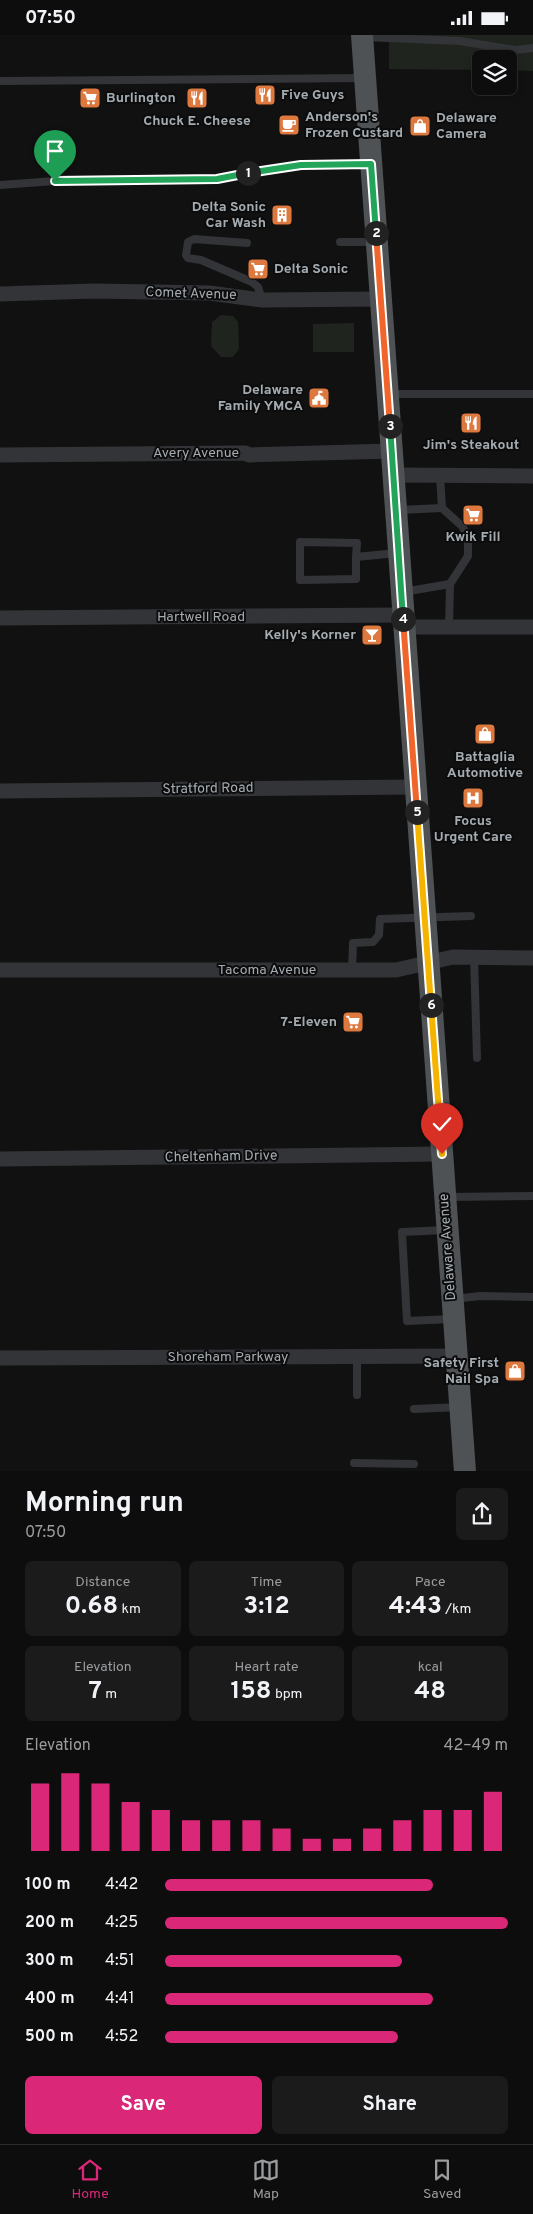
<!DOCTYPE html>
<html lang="en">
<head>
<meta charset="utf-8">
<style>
	:root { --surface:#0d0d0e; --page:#1b1b1c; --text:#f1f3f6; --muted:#9a9c9e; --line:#2d2d2e; --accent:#db2777 }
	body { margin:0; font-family:Overpass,sans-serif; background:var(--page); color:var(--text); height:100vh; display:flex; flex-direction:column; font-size:19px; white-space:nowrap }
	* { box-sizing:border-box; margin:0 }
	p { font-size:16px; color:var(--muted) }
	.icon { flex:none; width:28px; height:28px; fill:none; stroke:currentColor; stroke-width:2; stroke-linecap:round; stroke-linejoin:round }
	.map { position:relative; height:1436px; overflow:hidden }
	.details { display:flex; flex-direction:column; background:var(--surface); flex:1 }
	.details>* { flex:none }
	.tools { position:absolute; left:472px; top:15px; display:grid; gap:10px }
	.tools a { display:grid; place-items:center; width:45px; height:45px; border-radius:8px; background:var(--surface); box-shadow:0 2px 8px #0003,0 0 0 1px var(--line); font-size:25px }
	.pin { position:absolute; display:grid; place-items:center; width:42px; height:42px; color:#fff; margin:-51px -21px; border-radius:50% 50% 50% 0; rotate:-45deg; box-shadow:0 0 5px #0007 }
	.pin .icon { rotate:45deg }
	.km { position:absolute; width:25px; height:25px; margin:-12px; border-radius:50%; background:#222; color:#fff; font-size:14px; line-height:25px; text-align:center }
	.round { display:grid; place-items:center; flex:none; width:52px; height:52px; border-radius:8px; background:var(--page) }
	.headline { display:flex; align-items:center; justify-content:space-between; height:85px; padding:0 25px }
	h1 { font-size:28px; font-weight:700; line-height:38px }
	.metrics { display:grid; grid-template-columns:repeat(3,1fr); gap:8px; height:85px; padding:5px 25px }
	.metrics div { display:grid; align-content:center; border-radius:8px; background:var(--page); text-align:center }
	.metrics b { font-size:25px; font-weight:700 }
	.metrics small { font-size:14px; font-weight:400 }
	.metrics p { font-size:14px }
	.chart { height:140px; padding:10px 25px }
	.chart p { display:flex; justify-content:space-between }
	.chart svg { width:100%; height:90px; margin-top:5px; stroke:var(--accent); stroke-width:6 }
	.button { display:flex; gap:10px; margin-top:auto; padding:10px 25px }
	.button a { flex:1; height:58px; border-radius:8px; background:var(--accent); color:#fff; font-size:20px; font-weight:700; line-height:58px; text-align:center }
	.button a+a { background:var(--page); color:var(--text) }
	ul { padding:0 25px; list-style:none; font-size:16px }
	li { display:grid; grid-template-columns:80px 60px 1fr; align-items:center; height:38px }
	li i { height:12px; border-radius:6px; background:var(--accent) }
	.status { display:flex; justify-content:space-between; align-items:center; height:35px; padding:0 25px; background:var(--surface); direction:ltr }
	.status svg { height:14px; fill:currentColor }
	.tab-bar { display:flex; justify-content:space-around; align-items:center; height:70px; border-top:1px solid var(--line); background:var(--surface); font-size:14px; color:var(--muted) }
	.tab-bar a { display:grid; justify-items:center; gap:2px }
	.tab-bar .current { color:var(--accent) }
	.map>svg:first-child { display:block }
	.green { fill:#1f241e }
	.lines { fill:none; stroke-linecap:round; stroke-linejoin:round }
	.service { stroke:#323437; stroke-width:8 }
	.minor { stroke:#323437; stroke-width:15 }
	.primary { stroke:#4f5255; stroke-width:22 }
	.split-1-casing { stroke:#fff; stroke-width:10 }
	.split-2-casing { stroke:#fff; stroke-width:10 }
	.split-3-casing { stroke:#fff; stroke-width:10 }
	.split-4-casing { stroke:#fff; stroke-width:10 }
	.split-5-casing { stroke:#fff; stroke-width:10 }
	.split-6-casing { stroke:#fff; stroke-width:10 }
	.split-7-casing { stroke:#fff; stroke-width:10 }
	.split-1 { stroke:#22a559; stroke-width:6 }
	.split-2 { stroke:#22a559; stroke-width:6 }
	.split-3 { stroke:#f0652b; stroke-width:6 }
	.split-4 { stroke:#22a559; stroke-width:6 }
	.split-5 { stroke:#f0652b; stroke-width:6 }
	.split-6 { stroke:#f5b400; stroke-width:6 }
	.split-7 { stroke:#f5b400; stroke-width:6 }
	.labels { text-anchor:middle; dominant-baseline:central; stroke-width:4; stroke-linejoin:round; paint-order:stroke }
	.poi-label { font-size:14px; font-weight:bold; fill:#a4acb1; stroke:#0c0c0d; text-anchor:start }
	.street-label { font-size:14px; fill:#a4acb1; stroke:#0c0c0d }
</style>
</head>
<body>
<div class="status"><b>07:50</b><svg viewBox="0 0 49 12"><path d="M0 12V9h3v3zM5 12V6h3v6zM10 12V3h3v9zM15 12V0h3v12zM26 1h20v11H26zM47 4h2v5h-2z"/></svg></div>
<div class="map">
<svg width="533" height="1437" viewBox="0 0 533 1437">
	<rect width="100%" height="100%" fill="#111112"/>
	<g class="green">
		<polygon points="389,0 533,0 533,36 509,35 509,24 481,24 481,35 389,34"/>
		<polygon points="221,280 233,281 238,287 239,314 233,322 221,322 211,311 212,287"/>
		<polygon points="354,288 354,317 313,317 313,289"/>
	</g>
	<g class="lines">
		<g class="service">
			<polyline points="364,2 460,6 515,15 533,13"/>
			<polyline points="0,46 363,43"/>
			<polyline points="0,150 55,146 217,144 301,130 369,129"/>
			<polyline points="340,207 376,207"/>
			<polyline points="247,208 194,204 188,207 186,220 188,223 201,225 252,247 258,252 262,265"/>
			<polyline points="390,359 533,359"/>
			<polyline points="440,440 442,473 463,492 468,507 468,521 450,549 449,592"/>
			<polyline points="399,475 442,473"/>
			<polyline points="356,522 356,544 300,545 300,507 357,508 356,522 397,518"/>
			<polyline points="403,557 450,549"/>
			<polyline points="474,922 477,1023"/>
			<polyline points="352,935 353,908 373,907 379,900 380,884 471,881"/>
			<polyline points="447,1162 533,1161"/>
			<polyline points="445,1195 402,1197 407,1286 452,1284"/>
			<polyline points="454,1264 480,1261 533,1262"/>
			<polyline points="357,1360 357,1321"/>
			<polyline points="414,1374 460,1372"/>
			<polyline points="354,1428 414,1429"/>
		</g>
		<g class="minor">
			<polyline points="0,259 94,256 209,258 262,265 382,264"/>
			<polyline points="0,420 245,418 249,420 392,416"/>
			<polyline points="393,440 533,441"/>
			<polyline points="0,583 402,580"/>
			<polyline points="403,592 533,592"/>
			<polyline points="0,756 415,752"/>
			<polyline points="0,935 396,935 453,922 533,923"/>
			<polyline points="0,1124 442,1119"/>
			<polyline points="0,1323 456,1321"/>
		</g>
		<polyline class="primary" points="362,0 465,1437"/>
	</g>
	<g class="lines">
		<g class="split-1-casing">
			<polyline id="split-1" points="55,146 217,144 248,138"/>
		</g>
		<g class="split-2-casing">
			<polyline id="split-2" points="248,138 301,130 371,129 376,198"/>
		</g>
		<g class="split-3-casing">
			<polyline id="split-3" points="376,198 390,391"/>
		</g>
		<g class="split-4-casing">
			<polyline id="split-4" points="390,391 403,584"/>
		</g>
		<g class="split-5-casing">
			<polyline id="split-5" points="403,584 417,777"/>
		</g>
		<g class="split-6-casing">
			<polyline id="split-6" points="417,777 431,970"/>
		</g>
		<g class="split-7-casing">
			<polyline id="split-7" points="431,970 442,1119"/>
		</g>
		<use href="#split-1" class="split-1"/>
		<use href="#split-2" class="split-2"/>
		<use href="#split-3" class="split-3"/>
		<use href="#split-4" class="split-4"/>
		<use href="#split-5" class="split-5"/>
		<use href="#split-6" class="split-6"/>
		<use href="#split-7" class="split-7"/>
	</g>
	<defs>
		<g id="restaurant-square" transform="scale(1.125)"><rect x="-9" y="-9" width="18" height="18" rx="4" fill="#dd783e" stroke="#0c0c0d"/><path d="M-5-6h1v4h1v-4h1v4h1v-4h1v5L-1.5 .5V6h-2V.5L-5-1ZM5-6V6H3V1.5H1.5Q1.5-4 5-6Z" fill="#fff"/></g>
		<g id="supermarket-square" transform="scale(1.125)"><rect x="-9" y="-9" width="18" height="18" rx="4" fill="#dd783e" stroke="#0c0c0d"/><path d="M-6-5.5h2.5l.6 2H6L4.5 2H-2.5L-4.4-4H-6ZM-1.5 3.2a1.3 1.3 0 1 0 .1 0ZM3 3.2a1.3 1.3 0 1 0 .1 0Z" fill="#fff"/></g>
		<g id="cafe-square" transform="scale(1.125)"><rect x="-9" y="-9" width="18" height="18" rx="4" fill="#dd783e" stroke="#0c0c0d"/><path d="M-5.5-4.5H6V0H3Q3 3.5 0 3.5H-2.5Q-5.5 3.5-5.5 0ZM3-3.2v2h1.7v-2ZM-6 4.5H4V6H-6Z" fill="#fff"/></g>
		<g id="shop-square" transform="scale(1.125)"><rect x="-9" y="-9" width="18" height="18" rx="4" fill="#dd783e" stroke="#0c0c0d"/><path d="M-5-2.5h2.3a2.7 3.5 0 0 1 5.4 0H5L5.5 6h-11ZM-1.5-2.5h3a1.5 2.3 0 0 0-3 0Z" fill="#fff"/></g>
		<g id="building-square" transform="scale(1.125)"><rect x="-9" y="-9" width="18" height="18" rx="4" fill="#dd783e" stroke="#0c0c0d"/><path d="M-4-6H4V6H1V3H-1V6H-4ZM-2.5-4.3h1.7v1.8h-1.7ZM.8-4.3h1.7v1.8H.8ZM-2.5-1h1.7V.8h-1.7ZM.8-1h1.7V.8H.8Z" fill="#fff"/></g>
		<g id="civic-square" transform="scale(1.125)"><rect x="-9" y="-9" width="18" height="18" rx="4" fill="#dd783e" stroke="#0c0c0d"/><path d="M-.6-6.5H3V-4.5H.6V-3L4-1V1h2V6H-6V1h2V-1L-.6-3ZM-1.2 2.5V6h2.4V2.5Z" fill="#fff"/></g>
		<g id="bar-square" transform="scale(1.125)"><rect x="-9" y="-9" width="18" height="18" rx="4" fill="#dd783e" stroke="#0c0c0d"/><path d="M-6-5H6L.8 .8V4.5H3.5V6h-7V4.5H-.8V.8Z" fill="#fff"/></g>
		<g id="hospital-square" transform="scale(1.125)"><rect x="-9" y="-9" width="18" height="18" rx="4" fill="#dd783e" stroke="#0c0c0d"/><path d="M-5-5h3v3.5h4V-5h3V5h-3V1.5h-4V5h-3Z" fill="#fff"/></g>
	</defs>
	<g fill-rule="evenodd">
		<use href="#restaurant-square" x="265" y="60"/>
		<use href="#supermarket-square" x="90" y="63"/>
		<use href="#restaurant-square" x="197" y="63"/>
		<use href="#cafe-square" x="289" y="90"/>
		<use href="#shop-square" x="420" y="91"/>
		<use href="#building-square" x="282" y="180"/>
		<use href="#supermarket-square" x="258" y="234"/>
		<use href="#civic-square" x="319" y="363"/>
		<use href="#restaurant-square" x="471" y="388"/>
		<use href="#supermarket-square" x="473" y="480"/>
		<use href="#bar-square" x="372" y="600"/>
		<use href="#shop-square" x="485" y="699"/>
		<use href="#hospital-square" x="473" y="763"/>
		<use href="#supermarket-square" x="353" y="987"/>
		<use href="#shop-square" x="515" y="1336"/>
	</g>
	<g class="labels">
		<g class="poi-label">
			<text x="281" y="60">Five Guys</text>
			<text x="106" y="63">Burlington</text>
			<text x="305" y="82">Anderson's<tspan x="305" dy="16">Frozen Custard</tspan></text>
			<text x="436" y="83">Delaware<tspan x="436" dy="16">Camera</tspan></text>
			<text x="197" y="86" text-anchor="middle">Chuck E. Cheese</text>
			<text x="266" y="172" text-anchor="end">Delta Sonic<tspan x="266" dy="16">Car Wash</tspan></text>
			<text x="274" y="234">Delta Sonic</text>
			<text x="303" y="355" text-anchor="end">Delaware<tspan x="303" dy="16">Family YMCA</tspan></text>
			<text x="471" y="410" text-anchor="middle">Jim's Steakout</text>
			<text x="473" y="502" text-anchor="middle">Kwik Fill</text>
			<text x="356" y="600" text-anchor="end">Kelly's Korner</text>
			<text x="485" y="722" text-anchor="middle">Battaglia<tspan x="485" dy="16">Automotive</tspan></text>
			<text x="473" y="786" text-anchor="middle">Focus<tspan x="473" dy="16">Urgent Care</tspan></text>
			<text x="337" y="987" text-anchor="end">7-Eleven</text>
			<text x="499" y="1328" text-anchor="end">Safety First<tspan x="499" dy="16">Nail Spa</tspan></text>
		</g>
		<g class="street-label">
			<text transform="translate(191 259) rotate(2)">Comet Avenue</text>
			<text x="196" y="418">Avery Avenue</text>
			<text x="201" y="582">Hartwell Road</text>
			<text transform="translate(208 754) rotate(-1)">Stratford Road</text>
			<text x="267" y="935">Tacoma Avenue</text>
			<text transform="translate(221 1122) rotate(-1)">Cheltenham Drive</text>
			<text transform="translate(448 1212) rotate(-94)">Delaware Avenue</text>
			<text x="228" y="1322">Shoreham Parkway</text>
		</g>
	</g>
</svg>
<div class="tools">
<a><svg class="icon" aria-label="layers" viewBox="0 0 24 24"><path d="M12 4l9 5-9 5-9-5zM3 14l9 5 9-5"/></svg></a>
</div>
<div class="pin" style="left:55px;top:146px;background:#1e9e55"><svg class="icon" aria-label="arrive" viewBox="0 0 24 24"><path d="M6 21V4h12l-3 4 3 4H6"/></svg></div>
<div class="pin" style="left:442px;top:1119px;background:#d93025"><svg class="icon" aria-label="check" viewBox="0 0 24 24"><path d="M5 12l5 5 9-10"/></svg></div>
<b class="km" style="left:248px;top:138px">1</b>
<b class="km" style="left:376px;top:198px">2</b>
<b class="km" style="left:390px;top:391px">3</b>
<b class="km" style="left:403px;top:584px">4</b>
<b class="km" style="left:417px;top:777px">5</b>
<b class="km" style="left:431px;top:970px">6</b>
</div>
<section class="details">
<div class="headline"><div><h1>Morning run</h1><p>07:50</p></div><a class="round"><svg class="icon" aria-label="share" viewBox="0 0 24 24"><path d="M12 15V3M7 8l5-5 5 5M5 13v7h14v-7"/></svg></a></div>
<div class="metrics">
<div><p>Distance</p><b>0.68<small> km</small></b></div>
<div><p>Time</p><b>3:12</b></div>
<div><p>Pace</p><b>4:43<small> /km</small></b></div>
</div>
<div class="metrics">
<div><p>Elevation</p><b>7<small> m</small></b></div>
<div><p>Heart rate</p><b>158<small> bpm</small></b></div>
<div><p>kcal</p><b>48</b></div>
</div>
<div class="chart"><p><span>Elevation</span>42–49 m</p>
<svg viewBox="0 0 160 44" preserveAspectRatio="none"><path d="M5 44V11M15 44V6M25 44V11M35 44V20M45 44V24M55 44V29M65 44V29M75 44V29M85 44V33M95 44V38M105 44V38M115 44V33M125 44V29M135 44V24M145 44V24M155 44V15"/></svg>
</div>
<ul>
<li><b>100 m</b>4:42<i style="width:78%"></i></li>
<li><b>200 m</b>4:25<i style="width:100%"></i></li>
<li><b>300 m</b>4:51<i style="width:69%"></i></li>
<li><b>400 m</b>4:41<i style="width:78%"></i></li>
<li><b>500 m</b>4:52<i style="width:68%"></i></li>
</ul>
<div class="button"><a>Save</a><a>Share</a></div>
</section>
<nav class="tab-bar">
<a class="current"><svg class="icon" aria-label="home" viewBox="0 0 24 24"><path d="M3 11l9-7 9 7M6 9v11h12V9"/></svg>Home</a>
<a><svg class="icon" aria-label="map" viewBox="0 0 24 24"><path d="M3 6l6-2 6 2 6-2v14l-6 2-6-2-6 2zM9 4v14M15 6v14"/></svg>Map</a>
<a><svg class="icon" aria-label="saved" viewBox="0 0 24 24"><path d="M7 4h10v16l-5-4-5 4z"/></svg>Saved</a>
</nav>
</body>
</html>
